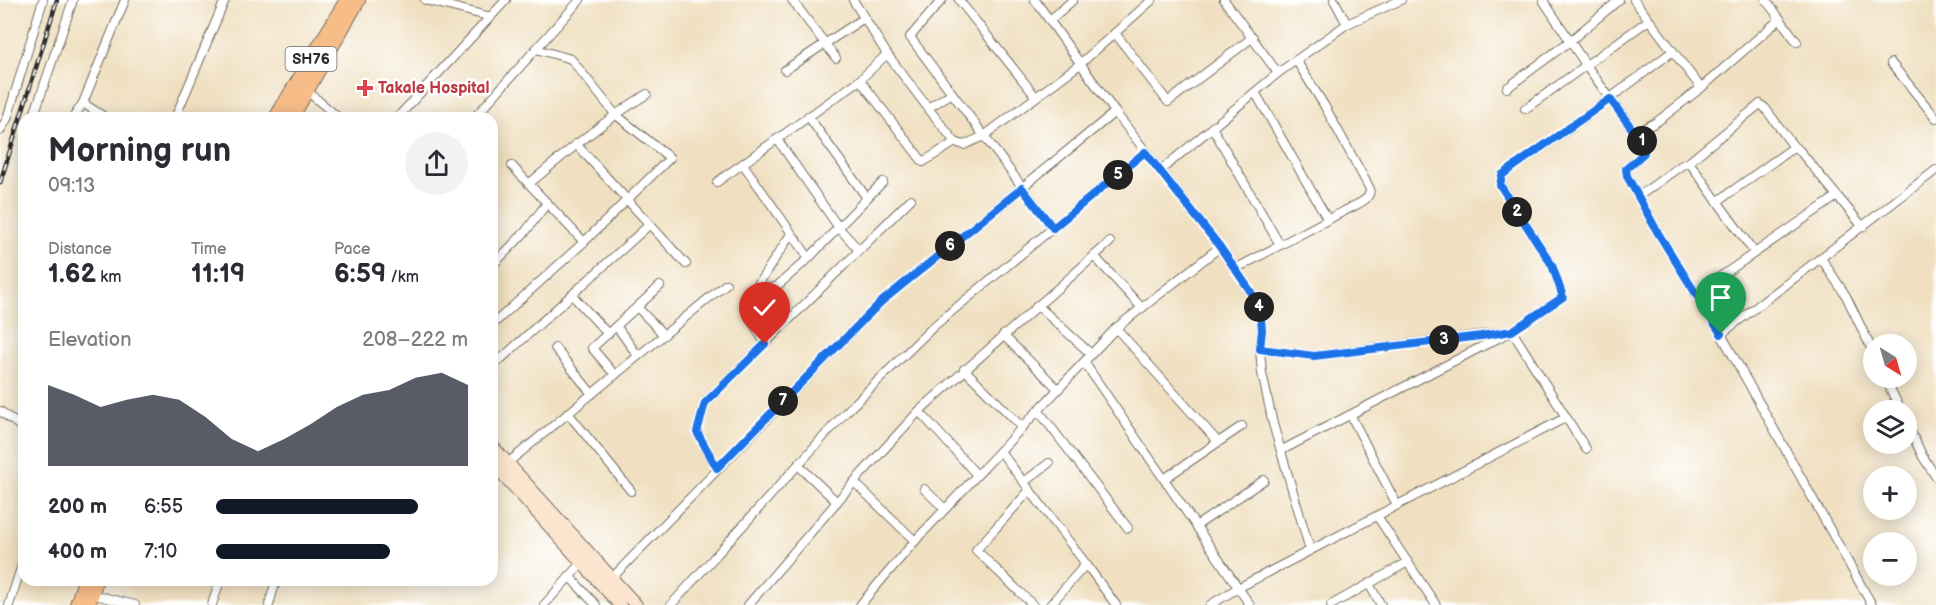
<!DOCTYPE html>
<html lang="en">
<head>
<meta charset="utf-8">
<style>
	:root { --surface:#fff; --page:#f2f2f3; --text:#2b2b33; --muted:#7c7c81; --accent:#111827 }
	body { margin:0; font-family:"Balsamiq Sans",sans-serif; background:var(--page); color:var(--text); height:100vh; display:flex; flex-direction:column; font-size:22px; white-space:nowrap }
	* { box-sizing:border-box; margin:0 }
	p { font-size:20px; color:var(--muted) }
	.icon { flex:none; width:33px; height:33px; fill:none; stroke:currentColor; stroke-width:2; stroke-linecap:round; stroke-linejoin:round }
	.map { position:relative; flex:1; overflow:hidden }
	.drawer { position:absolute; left:18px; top:112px; width:480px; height:474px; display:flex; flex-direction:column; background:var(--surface); border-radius:18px; box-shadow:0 3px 15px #0003 }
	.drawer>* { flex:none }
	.needle { width:39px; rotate:143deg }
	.buttons { position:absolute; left:1863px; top:334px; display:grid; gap:12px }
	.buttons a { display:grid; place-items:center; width:54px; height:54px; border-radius:50%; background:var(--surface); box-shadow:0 3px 15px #0003; font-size:30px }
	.pin { position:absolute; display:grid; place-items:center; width:51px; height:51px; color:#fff; margin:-62px -26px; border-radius:50% 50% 50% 0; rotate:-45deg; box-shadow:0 0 6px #0007 }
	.pin .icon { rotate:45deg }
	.km { position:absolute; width:30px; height:30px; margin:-15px; border-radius:50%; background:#222; color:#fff; font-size:16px; line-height:30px; text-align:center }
	.round { display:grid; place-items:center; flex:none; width:63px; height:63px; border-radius:32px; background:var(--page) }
	.head { display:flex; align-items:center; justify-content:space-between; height:102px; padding:0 30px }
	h1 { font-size:33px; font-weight:600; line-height:45px }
	.metrics { display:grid; grid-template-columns:repeat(3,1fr); gap:9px; height:102px; padding:6px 30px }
	.metrics div { display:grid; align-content:center }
	.metrics b { font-size:26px; font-weight:600 }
	.metrics small { font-size:16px; font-weight:400 }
	.metrics p { font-size:16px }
	.chart { height:168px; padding:12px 30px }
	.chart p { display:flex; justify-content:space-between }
	.chart svg { width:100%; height:108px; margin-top:6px; fill:var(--accent); opacity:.7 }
	ul { padding:0 30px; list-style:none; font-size:20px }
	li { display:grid; grid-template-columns:96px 72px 1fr; align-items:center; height:45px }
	li i { height:15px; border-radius:8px; background:var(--accent) }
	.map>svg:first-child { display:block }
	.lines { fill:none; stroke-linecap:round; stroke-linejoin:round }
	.minor-casing { stroke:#706a60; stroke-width:10 }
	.secondary-casing { stroke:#706a60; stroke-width:14 }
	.primary-casing { stroke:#706a60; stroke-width:16 }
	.minor { stroke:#fff; stroke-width:8 }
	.secondary { stroke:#fce5cf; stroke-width:12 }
	.primary { stroke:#f7bd88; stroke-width:14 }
	.rail-casing { stroke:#2b2b2b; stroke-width:4.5 }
	.rail { stroke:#fff; stroke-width:2; stroke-dasharray:7; stroke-linecap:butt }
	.route-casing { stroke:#fff; stroke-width:12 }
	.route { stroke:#1a73e8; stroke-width:8 }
	.health-dot { fill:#e0444e; stroke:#fff; stroke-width:2 }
	.labels { text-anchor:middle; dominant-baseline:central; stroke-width:5; stroke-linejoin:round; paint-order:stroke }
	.shield { fill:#fff; stroke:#6b6b6b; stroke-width:1.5 }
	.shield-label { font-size:15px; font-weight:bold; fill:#2b2b2b }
	.health-label { font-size:16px; font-weight:bold; fill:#be3a42; stroke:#fff; text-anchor:start }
</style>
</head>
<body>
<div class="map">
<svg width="1936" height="605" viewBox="0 0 1936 605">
	<rect width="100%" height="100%" fill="#fff"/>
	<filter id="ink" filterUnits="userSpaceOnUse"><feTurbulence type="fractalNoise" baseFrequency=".0167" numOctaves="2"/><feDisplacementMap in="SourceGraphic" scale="12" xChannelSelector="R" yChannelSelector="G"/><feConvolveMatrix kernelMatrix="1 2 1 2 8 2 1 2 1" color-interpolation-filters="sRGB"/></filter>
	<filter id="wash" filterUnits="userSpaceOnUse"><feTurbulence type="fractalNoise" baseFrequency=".008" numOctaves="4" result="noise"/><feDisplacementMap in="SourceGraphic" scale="24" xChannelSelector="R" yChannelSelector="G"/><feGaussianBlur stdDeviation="1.35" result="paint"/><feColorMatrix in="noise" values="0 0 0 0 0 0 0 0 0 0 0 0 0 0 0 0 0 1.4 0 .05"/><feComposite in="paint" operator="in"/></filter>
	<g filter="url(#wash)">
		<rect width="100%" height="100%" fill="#f0e0c1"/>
	</g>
	<g filter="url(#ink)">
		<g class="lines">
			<g class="minor-casing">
				<g id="minor">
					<polyline points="425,0 491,17"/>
					<polyline points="792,0 836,58"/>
					<polyline points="853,0 887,54 928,108 955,142 964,145 984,136 1080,64 1152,0"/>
					<polyline points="942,0 910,37 1053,228"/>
					<polyline points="959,0 1036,97"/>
					<polyline points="1035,0 1115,112 1220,247 1251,292 1260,309 1262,330 1260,349 1262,373 1273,424 1310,550"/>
					<polyline points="1224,0 1278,73"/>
					<polyline points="1543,0 1586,65 1644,145 1644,153 1626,169 1627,176 1658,233 1721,334 1872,605"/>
					<polyline points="1634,0 1701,88"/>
					<polyline points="1766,0 1797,42"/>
					<polyline points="1050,20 1073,0"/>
					<polyline points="1347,24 1401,0"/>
					<polyline points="1115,33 1168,102 1253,37"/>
					<polyline points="1891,63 1936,118"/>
					<polyline points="785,70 864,18"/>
					<polyline points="860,80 923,162 955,142"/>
					<polyline points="1507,88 1570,41 1619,0"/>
					<polyline points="307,91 339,118"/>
					<polyline points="1255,92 1328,220"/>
					<polyline points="83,103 125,0"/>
					<polyline points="928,108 952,93"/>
					<polyline points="1525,109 1649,20"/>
					<polyline points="33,118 73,0"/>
					<polyline points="73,118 83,103 106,118"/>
					<polyline points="175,118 225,0"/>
					<polyline points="397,118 506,0"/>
					<polyline points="474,118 580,0"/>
					<polyline points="1212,127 1280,245"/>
					<polyline points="0,131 7,119 43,0"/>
					<polyline points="1636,133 1658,121 1701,88 1780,19"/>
					<polyline points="777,139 839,228 859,250"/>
					<polyline points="576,144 686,264"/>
					<polyline points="1689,162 1754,252"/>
					<polyline points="743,164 809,258 867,198 808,116"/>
					<polyline points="512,166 584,242"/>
					<polyline points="1161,170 1278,73 1347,24 1334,0"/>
					<polyline points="717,182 860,80 887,54"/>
					<path d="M 530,183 C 568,151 605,120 647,94"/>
					<polyline points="1639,196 1682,165 1689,162 1760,104 1765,108 1794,147 1799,150 1863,227"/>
					<polyline points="867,198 883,182"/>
					<polyline points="1718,201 1794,147"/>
					<polyline points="1094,256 1142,308"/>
					<polyline points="1821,258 1846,296 1874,354"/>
					<polyline points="492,266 526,231 547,203"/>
					<path d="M 1235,269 L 1350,208 C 1359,203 1370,200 1370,189 L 1324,105 L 1296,60"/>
					<polyline points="755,289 776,287 809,258"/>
					<polyline points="1695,294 1836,197"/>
					<polyline points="572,295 608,334"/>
					<polyline points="1037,305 1091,354"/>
					<polyline points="637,307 664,335"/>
					<polyline points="492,325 584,242 670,158 615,114 571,59 536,49"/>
					<polyline points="617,327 638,356"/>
					<polyline points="1116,328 1218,442"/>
					<polyline points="1512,331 1586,449"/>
					<polyline points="1721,334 1936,170"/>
					<polyline points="1003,335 1058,389"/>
					<polyline points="765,343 752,321 751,295 791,234"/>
					<polyline points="555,348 592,394"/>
					<polyline points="1260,349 1314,356 1503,332"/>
					<polyline points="1084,362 1250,605"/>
					<polyline points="492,367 649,225"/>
					<polyline points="964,369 1022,427"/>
					<polyline points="615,375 592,348 660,286"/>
					<polyline points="1885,378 1901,411"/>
					<polyline points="1038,410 1128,528"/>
					<polyline points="0,411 24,429"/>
					<polyline points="919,411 977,475"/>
					<polyline points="568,413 631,491"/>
					<polyline points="1351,416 1397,505"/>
					<polyline points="1906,422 1923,457 1936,477"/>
					<polyline points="1282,450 1512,331 1563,297 1552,265 1501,185 1502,175 1569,129 1673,51"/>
					<polyline points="1000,451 1086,564 1050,605"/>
					<polyline points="798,465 837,502"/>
					<polyline points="504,466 726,284"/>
					<polyline points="717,468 697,432 705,403 911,199"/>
					<polyline points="1164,479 1242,426"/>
					<polyline points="854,482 915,541"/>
					<polyline points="1024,482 1049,463"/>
					<polyline points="924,489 945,509"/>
					<polyline points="1030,490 976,550 1033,605"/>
					<polyline points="1377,516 1436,605"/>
					<polyline points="1196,526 1264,480"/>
					<polyline points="1086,564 1116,605"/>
					<polyline points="569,576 596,605"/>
					<polyline points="608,582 881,302 1115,112"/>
					<polyline points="1369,584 1381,605"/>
					<polyline points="91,594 135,605"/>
					<polyline points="9,605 23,562"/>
					<polyline points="212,605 220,580"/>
					<polyline points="269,605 276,580"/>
					<polyline points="544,605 582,563"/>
					<polyline points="671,605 846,412 934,326 1145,152"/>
					<polyline points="748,605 854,482 919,411 1110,242"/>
					<polyline points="860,605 915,541 1116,328 1220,247"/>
					<polyline points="1210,605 1238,588 1565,418"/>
					<polyline points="1331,605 1408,562"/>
				</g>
			</g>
			<g class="secondary-casing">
				<g id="secondary">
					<polyline points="492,446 636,605"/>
					<polyline points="492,462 620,605"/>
				</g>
			</g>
			<g class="primary-casing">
				<g id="primary">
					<polyline points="276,118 347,0"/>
					<polyline points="291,118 358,0"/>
					<polyline points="77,605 85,580"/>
					<polyline points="88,605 96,580"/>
				</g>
			</g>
			<use href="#minor" class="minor"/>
			<use href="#secondary" class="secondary"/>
			<use href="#primary" class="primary"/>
			<g class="rail-casing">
				<polyline id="rail" points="0,183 57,0"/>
			</g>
			<use href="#rail" class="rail"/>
		</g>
	</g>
	<g class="lines" filter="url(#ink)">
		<g class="route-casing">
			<polyline id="route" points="765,344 705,403 697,432 717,468 881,302 1022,188 1053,228 1145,152 1220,247 1251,292 1260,309 1262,330 1260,349 1314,356 1481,336 1512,331 1563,297 1552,265 1500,185 1502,175 1610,99 1644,145 1644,153 1626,169 1627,176 1658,233 1721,334"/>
		</g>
		<use href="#route" class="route"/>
	</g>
	<path class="health-dot" d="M362 79h6v6h6v6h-6v6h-6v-6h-6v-6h6z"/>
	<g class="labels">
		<rect class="shield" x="285.5" y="47" width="51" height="24" rx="4.5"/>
		<g class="shield-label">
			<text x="311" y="59">SH76</text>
		</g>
		<g class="health-label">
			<text x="378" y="88">Takale Hospital</text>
		</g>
	</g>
</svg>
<div class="buttons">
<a><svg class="needle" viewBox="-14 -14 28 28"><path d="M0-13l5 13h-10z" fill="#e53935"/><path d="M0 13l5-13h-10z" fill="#7c7c81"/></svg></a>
<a><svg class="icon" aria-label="layers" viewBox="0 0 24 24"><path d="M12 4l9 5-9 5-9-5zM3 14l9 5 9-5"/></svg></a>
<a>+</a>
<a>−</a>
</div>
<div class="pin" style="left:1721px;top:334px;background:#1e9e55"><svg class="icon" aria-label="arrive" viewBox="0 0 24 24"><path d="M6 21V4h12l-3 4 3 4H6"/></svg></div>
<div class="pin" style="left:765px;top:344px;background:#d93025"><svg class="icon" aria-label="check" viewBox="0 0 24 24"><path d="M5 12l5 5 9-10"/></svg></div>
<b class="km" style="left:1642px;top:141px">1</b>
<b class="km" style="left:1517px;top:212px">2</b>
<b class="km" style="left:1444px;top:340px">3</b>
<b class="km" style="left:1259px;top:307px">4</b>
<b class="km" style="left:1118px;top:175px">5</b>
<b class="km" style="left:950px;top:246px">6</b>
<b class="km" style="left:783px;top:401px">7</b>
<section class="drawer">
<div class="head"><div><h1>Morning run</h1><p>09:13</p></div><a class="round"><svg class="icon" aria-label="share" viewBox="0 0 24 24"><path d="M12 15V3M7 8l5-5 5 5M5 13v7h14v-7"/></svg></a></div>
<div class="metrics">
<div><p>Distance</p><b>1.62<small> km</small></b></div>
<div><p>Time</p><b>11:19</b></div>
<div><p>Pace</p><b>6:59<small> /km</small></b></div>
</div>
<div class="chart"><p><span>Elevation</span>208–222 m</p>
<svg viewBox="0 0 160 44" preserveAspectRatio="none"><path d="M0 44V11L10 15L20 20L30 17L40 15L50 17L60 24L70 33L80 38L90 33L100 27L110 20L120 15L130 13L140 8L150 6L160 11V44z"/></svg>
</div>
<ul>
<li><b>200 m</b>6:55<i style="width:80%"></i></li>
<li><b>400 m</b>7:10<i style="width:69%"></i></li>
</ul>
</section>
</div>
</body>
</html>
